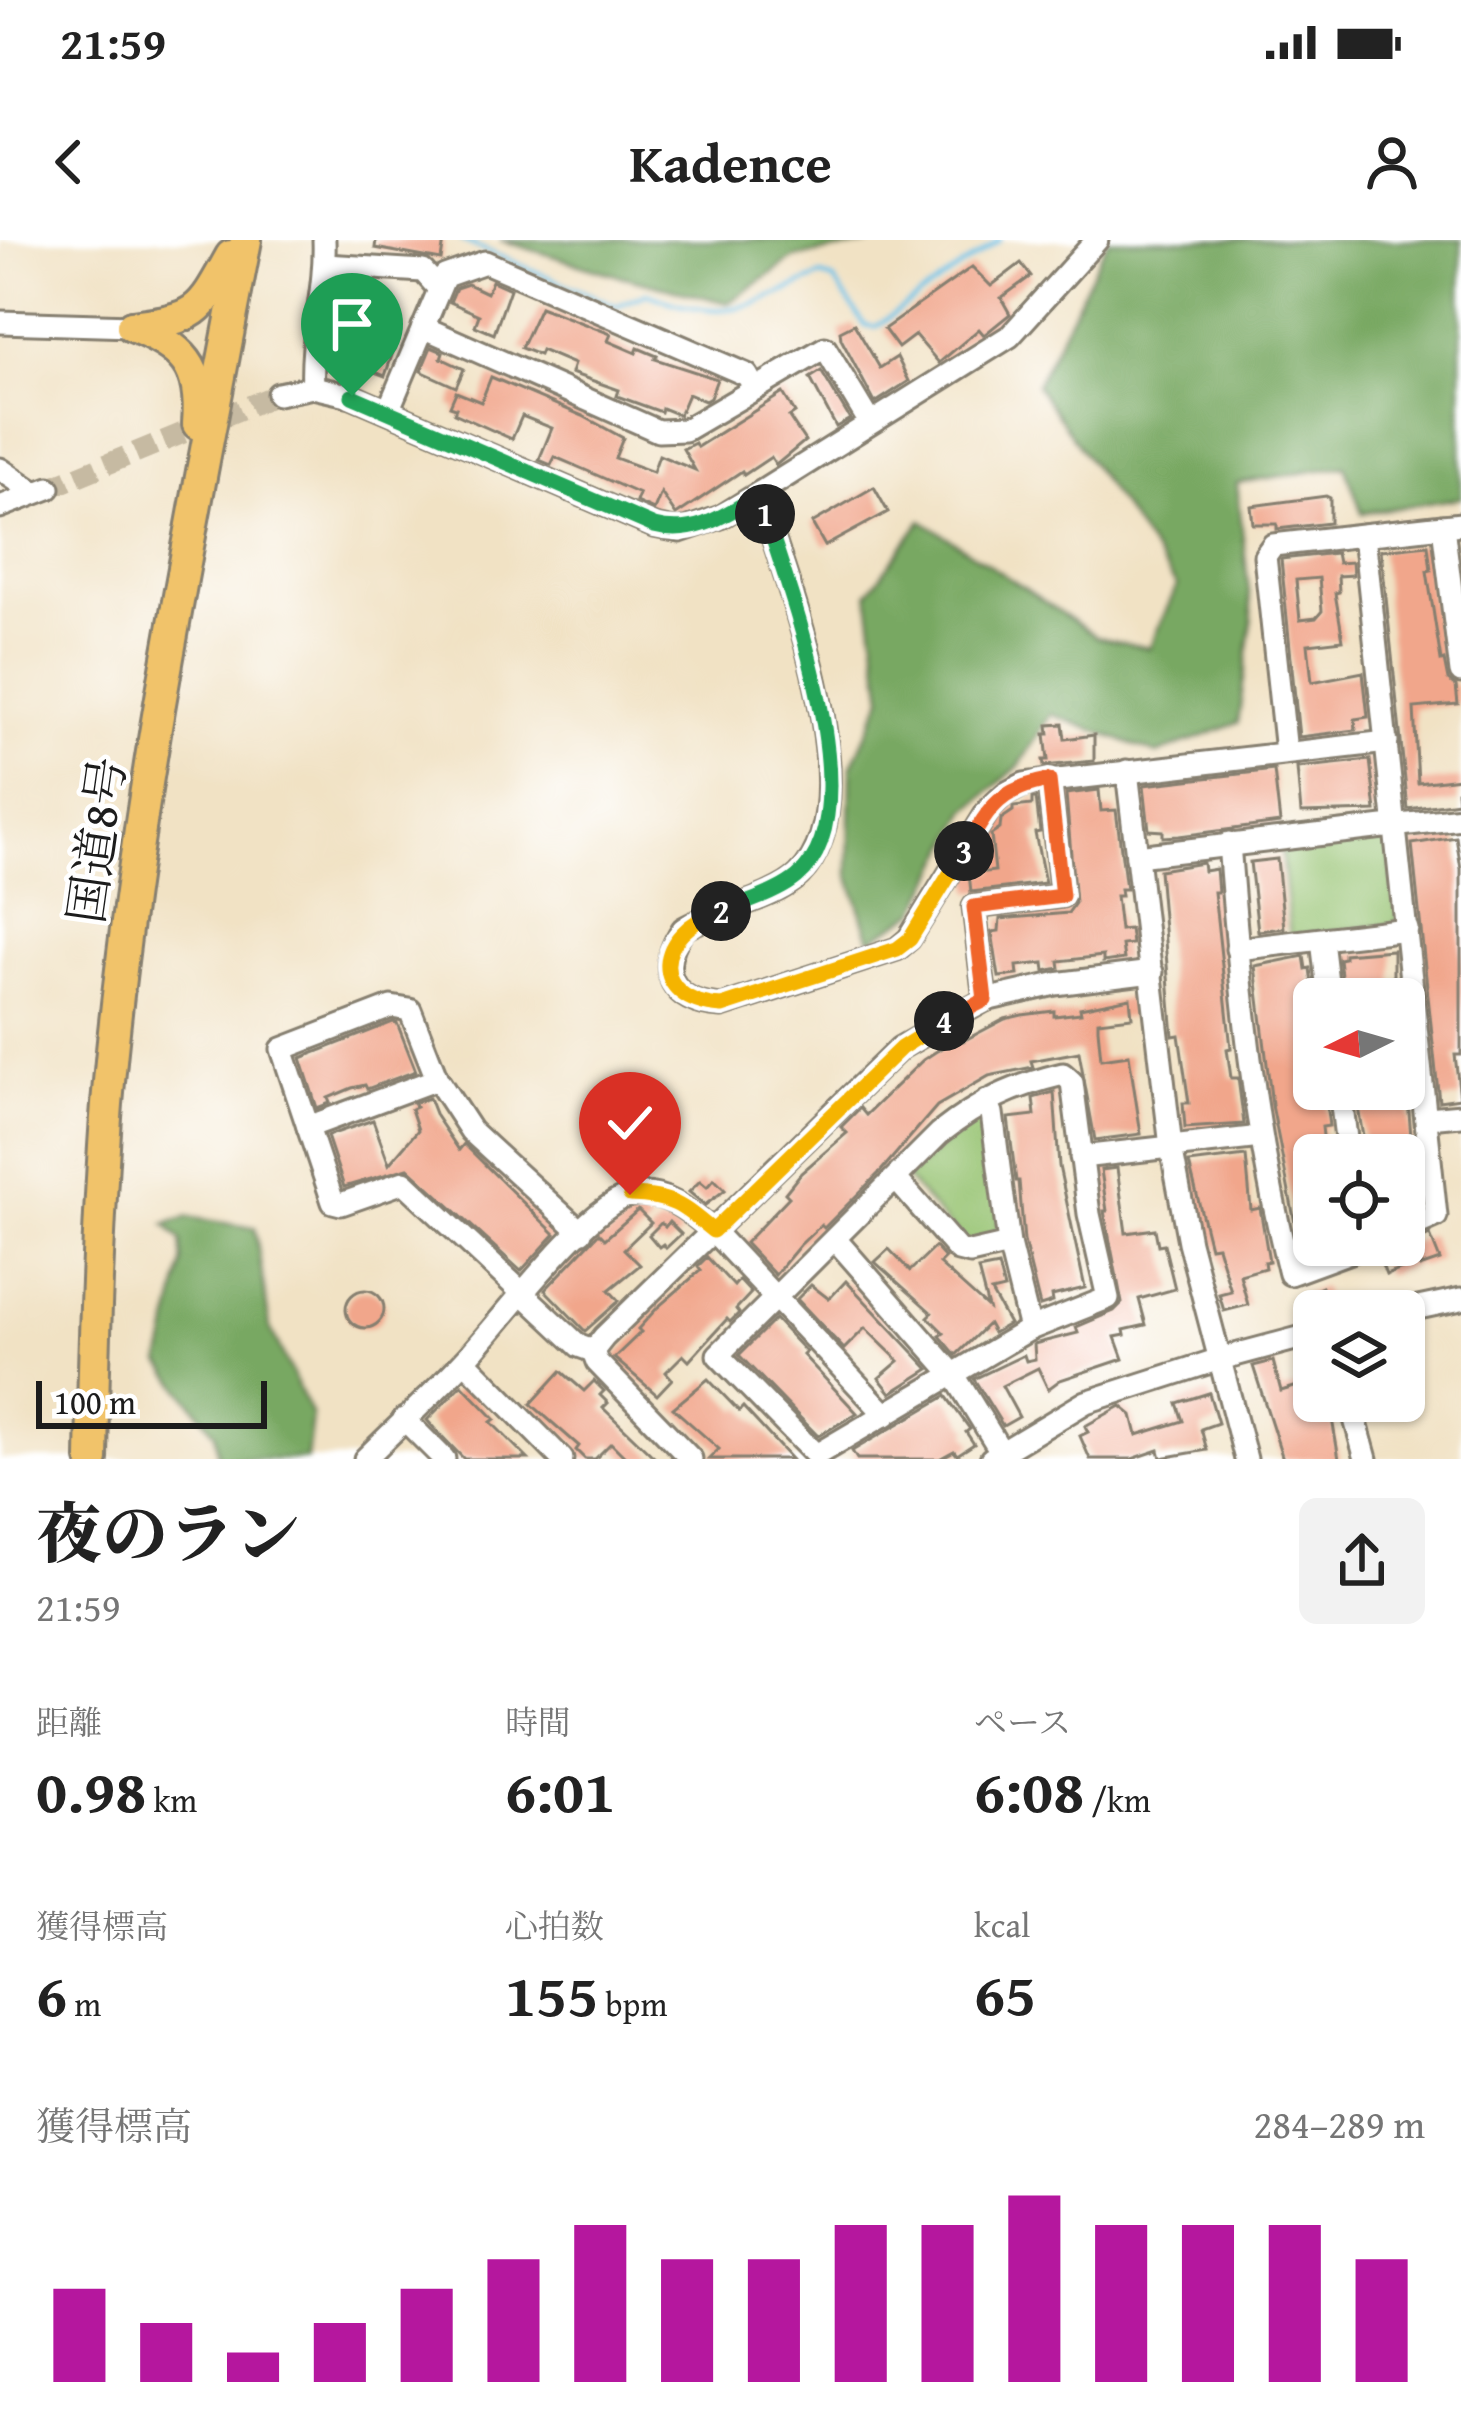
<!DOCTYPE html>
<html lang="ja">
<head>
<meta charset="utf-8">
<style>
	:root { --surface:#fff; --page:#f2f2f2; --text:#222; --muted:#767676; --accent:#b5179e }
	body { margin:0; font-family:"Gentium Book Plus","Noto Serif JP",serif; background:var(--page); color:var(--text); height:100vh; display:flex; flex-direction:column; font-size:45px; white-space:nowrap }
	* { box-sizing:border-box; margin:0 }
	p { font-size:39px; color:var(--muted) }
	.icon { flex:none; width:66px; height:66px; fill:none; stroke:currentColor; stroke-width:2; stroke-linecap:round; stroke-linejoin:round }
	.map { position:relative; height:1219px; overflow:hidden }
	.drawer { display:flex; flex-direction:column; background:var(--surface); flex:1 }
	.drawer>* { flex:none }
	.needle { width:78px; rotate:265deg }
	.buttons { position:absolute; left:1293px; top:738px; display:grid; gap:24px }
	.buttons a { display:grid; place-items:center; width:132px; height:132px; border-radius:18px; background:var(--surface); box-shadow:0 3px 9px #0004; font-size:60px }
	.scale { position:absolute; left:36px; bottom:30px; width:231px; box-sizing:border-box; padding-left:12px; border:6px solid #1c1c1c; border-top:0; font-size:33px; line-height:42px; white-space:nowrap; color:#1c1c1c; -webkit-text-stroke:9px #fff; paint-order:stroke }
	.pin { position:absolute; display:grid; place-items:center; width:102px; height:102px; color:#fff; margin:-123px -51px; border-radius:50% 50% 50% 0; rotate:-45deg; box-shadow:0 0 12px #0007 }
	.pin .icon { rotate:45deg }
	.km { position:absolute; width:60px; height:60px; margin:-30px; border-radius:50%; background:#222; color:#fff; font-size:33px; line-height:60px; text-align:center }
	.round { display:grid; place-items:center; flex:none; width:126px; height:126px; border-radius:18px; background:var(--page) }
	.overview { display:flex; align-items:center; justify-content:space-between; height:204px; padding:0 36px }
	h1 { font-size:66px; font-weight:800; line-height:90px }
	.stats { display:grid; grid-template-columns:repeat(3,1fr); gap:18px; height:204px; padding:12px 36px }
	.stats div { display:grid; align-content:center }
	.stats b { font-size:60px; font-weight:800 }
	.stats small { font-size:33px; font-weight:400 }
	.stats p { font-size:33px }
	.chart { height:336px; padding:24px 36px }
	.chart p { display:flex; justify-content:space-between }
	.chart svg { width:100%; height:216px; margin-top:12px; stroke:var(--accent); stroke-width:6 }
	.status { display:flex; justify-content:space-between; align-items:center; height:84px; padding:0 60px; background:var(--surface); direction:ltr }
	.status svg { height:33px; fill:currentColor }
	header { display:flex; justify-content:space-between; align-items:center; height:156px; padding:0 36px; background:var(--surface); font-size:54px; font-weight:800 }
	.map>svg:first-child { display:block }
	.green { fill:#95c270; stroke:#586f46; stroke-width:3 }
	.forest { fill:#78a862; stroke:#4a623f; stroke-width:3 }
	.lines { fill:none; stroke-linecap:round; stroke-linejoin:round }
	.stream { stroke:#67c0e5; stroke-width:4.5 }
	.building { fill:#f1a68b; fill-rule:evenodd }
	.minor-tunnel { stroke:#c6baa2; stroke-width:21; stroke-dasharray:21 10; stroke-linecap:butt }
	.minor-casing { stroke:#867f70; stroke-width:27 }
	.highway-casing { stroke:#867f70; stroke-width:36 }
	.minor { stroke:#fff; stroke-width:21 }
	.highway { stroke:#f1c36a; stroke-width:30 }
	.split-1-casing { stroke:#fff; stroke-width:24 }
	.split-2-casing { stroke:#fff; stroke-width:24 }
	.split-3-casing { stroke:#fff; stroke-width:24 }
	.split-4-casing { stroke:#fff; stroke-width:24 }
	.split-5-casing { stroke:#fff; stroke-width:24 }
	.split-1 { stroke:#22a559; stroke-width:15 }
	.split-2 { stroke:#22a559; stroke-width:15 }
	.split-3 { stroke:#f5b400; stroke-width:15 }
	.split-4 { stroke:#f0652b; stroke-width:15 }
	.split-5 { stroke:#f5b400; stroke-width:15 }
	.labels { text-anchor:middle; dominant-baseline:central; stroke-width:9; stroke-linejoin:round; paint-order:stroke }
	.street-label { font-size:48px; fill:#1c1c1c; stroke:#fff }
</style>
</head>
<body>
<div class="status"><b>21:59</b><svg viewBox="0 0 49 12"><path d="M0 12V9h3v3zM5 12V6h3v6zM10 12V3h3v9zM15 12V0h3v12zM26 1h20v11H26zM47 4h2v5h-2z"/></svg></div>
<header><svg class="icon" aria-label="back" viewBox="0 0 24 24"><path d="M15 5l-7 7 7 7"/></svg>Kadence<svg class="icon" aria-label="person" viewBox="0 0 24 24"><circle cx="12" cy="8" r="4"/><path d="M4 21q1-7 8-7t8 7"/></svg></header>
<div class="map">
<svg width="1461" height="1219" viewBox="0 0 1461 1219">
	<rect width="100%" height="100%" fill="#fff"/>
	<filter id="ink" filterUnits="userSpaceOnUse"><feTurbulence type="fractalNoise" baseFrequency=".00833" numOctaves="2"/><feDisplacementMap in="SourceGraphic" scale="24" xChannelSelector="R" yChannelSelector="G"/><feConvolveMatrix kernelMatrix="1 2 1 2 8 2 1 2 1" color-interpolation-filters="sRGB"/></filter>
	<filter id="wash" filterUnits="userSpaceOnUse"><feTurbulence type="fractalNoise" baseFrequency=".004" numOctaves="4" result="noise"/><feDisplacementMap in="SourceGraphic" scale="48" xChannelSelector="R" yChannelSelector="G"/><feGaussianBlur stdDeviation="2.7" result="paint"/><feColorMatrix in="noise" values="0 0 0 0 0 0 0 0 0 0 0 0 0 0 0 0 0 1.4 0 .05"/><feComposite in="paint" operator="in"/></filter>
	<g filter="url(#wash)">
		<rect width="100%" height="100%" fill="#f1e2c4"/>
		<g class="green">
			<polygon points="1383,599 1389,603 1398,678 1393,685 1290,696 1281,610"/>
			<polygon points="979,871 986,875 1000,990 996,997 972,1006 961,1000 906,938"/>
		</g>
		<g class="forest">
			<polygon points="500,0 871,0 869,5 796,17 728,63 608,33"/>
			<polygon points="1108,0 1461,0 1461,258 1362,273 1345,226 1237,243 1252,379 1238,483 1157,514 1051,474 1019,526 967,571 917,671 870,700 849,634 851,528 883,457 868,353 922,280 1097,397 1149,408 1177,346 1036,145"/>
			<polygon points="188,977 255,988 270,1088 312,1176 307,1219 218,1219 215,1193 161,1123 183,1023 181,1000 165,984"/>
		</g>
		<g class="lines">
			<path class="stream" d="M 461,0 L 617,66 L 647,53 C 727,84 747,67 821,36 L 834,40 L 865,85 L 875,87 L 1000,0"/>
		</g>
		<g id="blocks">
			<g class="building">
				<polygon points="376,0 444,0 441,20 375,8"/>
				<polygon points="1021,23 1031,36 1001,58 1010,74 984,95 979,89 939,123 915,95 898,108 884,89 972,27 991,46"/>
				<polygon points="340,41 359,42 355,77 336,74"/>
				<polygon points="492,41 510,49 494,94 475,86 479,75 450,62 456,48 468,44 487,53"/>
				<polygon points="540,67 611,94 608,101 636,113 638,108 657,116 655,119 717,139 710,158 705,161 688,154 679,175 662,168 661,172 617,156 619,150 571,133 574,124 541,110 539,115 521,108"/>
				<polygon points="854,84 880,128 897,117 909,141 875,163 841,99 840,91"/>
				<polygon points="386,85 400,91 385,136 357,125 351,140 335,133 346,108 354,111 362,91 380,99"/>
				<polygon points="431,107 443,112 441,118 464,129 456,147 421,131"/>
				<polygon points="821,131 850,179 836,187 810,138"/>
				<polygon points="491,137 583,176 623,198 615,218 653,232 659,215 695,230 683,209 695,203 697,207 783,153 795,173 789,177 805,201 776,225 771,217 744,235 742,231 676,275 661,253 654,270 636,262 639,254 583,229 555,217 551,225 539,220 552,188 522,176 512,199 454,173 456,168 450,166 456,152 481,162"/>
				<polygon points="874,247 888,272 825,306 812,283"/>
				<polygon points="1326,256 1330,258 1330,283 1277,289 1277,284 1253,284 1251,266"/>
				<polygon points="1428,305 1431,330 1427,331 1441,421 1444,420 1448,440 1456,446 1458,464 1414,468 1418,543 1460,538 1461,550 1457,551 1458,562 1408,569 1381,310"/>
				<path d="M 1336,313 L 1338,323 L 1352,322 L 1353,335 L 1338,336 L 1339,352 L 1335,353 L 1343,400 L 1308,404 L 1312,442 L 1363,432 L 1368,477 L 1355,479 L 1356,490 L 1299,497 L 1281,319 ZM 1319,338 L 1322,371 L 1316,378 L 1300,380 L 1296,340 Z"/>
				<polygon points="1063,484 1065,499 1094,495 1094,521 1044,526 1043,520 1048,520 1045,494 1049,494 1048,485"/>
				<polygon points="1370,520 1376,571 1301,573 1297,528"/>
				<polygon points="1274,530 1280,583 1179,596 1163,597 1163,591 1149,590 1144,545"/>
				<polygon points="1099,550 1101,571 1116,570 1126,649 1120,649 1121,656 1116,656 1120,690 1130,689 1132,704 1122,705 1124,719 1103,722 1103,716 1059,721 1060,728 1045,731 1044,723 1017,726 1018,735 999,737 992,692 999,691 1000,679 1068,673 1075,663 1066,554"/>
				<polygon points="1032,558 1036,558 1040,592 1035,593 1045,643 971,652 969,634 995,631 991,595 1000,589 1001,579 1013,571 1013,567 1032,565"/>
				<polygon points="1456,597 1461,629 1461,815 1455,815 1460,858 1439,861 1412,604"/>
				<polygon points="1277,619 1284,688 1258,691 1250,622"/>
				<polygon points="1203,623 1204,631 1216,629 1218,652 1214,652 1231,808 1227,809 1231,838 1238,838 1244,884 1185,888 1183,863 1189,863 1179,795 1173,796 1159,630"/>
				<polygon points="1393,710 1393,759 1344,759 1339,719 1344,718 1344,714"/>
				<polygon points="1304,716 1306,729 1310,728 1314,760 1314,773 1307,774 1314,849 1324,849 1329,886 1322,887 1324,905 1314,906 1314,1009 1301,1014 1272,865 1255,726"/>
				<polygon points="1130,758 1132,777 1098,781 1098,789 1101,819 1129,815 1141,894 1095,900 1079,812 1031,821 1033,827 989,836 937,866 880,932 824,988 821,985 800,1005 775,1035 745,1003 789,957 785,953 801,933 847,893 841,887 860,868 866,875 923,820 960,796 963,801 1005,779 1022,775 1054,771 1054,776 1081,773 1080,768"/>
				<polygon points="393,782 397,783 416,831 367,849 365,845 352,848 328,858 330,863 317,868 301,818"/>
				<polygon points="1355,849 1407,849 1417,968 1404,974 1404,915 1366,915"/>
				<polygon points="1054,852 1059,926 1085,1048 1052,1056 1053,1062 1040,1066 1024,1001 1019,941 1016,941 1008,878 1035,875 1033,858"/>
				<polygon points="429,858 436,876 459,910 464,904 555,994 521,1031 408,928 344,947 327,896 373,880 389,924 418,890 411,869 416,867 414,863"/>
				<polygon points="1246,916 1251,970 1260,968 1269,1021 1264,1022 1265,1028 1240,1035 1248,1065 1224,1071 1219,1054 1231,1051 1217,1006 1210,1007 1189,923"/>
				<polygon points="1117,928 1126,993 1155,989 1158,1005 1164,1004 1175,1049 1139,1059 1146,1085 1124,1090 1125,1095 1115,1097 1123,1119 1060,1140 1048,1149 1038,1128 1002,1146 1019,1177 1003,1186 974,1139 1024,1115 1026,1121 1035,1119 1034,1104 1078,1093 1076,1087 1114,1071 1122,1063 1104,971 1107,971 1101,930"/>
				<polygon points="714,939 725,950 705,965 689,952 700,941 707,947"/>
				<polygon points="638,970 651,983 624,1009 640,1025 609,1050 619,1061 585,1091 545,1050 599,993 605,999"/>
				<polygon points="669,982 681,994 666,1008 663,1004 659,1007 649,995 661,983 665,987"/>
				<polygon points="1430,995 1440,1020 1420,1027 1418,1023 1386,1035 1380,1020 1384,1016"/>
				<polygon points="935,1007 945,1018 939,1024 988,1068 978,1030 998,1026 1004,1049 991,1052 1009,1084 993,1093 988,1084 956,1115 940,1096 944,1093 928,1077 932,1073 875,1022 889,1009 910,1031"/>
				<polygon points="707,1017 734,1046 739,1040 751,1053 736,1069 739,1073 730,1082 727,1079 689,1121 683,1115 666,1132 672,1139 657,1155 614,1118 641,1092 638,1089 658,1067 701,1030 698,1026"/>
				<polygon points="846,1041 929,1129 891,1153 879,1138 899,1121 865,1088 844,1109 797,1059 811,1045 829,1059"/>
				<polygon points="1322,1047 1330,1067 1307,1077 1299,1057"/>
				<circle cx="365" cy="1069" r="19"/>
				<polygon points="775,1079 806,1112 803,1115 857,1173 818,1196 739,1115"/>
				<polygon points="1273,1121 1281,1151 1314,1141 1314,1161 1321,1161 1325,1175 1331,1173 1339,1219 1283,1219 1253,1126"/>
				<polygon points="561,1131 584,1151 594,1141 604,1151 600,1155 608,1163 603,1168 656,1219 627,1219 611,1203 595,1219 585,1219 576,1210 579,1206 531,1164"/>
				<polygon points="708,1139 739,1171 743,1167 791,1219 709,1219 719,1209 673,1168"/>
				<polygon points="462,1145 495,1179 491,1182 528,1219 464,1219 434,1188 427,1180"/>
				<polygon points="1209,1153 1218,1183 1201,1189 1207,1210 1161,1218 1159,1210 1132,1219 1090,1219 1080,1196 1088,1192 1085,1186 1121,1166 1132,1175 1137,1195 1183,1181 1177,1163"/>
				<polygon points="946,1156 970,1189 966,1192 974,1204 957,1215 954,1211 939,1219 857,1219 852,1211"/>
			</g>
		</g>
	</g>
	<g filter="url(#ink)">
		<use href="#blocks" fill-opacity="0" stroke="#867f70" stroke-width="3"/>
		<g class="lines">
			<polyline class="minor-tunnel" points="49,248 278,154"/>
			<g class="minor-casing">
				<g id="minor">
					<polyline points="325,25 423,31 439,49"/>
					<polyline points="0,82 132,86"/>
					<polyline points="423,87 658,191 685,190 825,108 870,183"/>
					<path d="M 313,147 C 310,97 326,50 324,0"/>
					<polyline points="278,154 313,147 352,156 654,286 680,291 721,277 1010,96 1097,0"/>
					<polyline points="388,171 445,36 485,22 747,135 755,149"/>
					<polyline points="0,229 34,252"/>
					<path d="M 759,255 C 786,341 874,562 799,635 C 776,658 714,671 683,689 C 655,732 672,763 722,766 L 897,709 L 909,699 L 989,569 L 1005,554 L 1024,544 L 1387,502"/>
					<polyline points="0,267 49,248"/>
					<polyline points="1443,286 1461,432"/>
					<polyline points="1364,295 1436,976 1404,990"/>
					<polyline points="1286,512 1265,316 1273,305 1461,284"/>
					<polyline points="1127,531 1171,907 1189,1002 1246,1219"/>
					<path d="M 1229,603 C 1240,748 1254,893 1290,1034 L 1369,1005"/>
					<polyline points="1137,616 1461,578"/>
					<polyline points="1322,700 1329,759"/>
					<polyline points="1237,709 1407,689"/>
					<polyline points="985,760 974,667 1062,656 1049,540"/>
					<path d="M 1063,834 L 1072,842 L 1089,974 L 1108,1058 L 1030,1089 L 816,1215 L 718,1115 L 940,893 C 981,861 1013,846 1063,834 Z"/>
					<polyline points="1340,849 1348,915"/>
					<polyline points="987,861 992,873 1009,1004 1030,1089"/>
					<polyline points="1428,878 1461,875"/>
					<polyline points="308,887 437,839"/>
					<polyline points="1081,917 1261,897"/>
					<polyline points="896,939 958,1010 970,1013 1009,1004"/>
					<polyline points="581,992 471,891 437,839 410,770 391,767 282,809 333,962 341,964 404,942 579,1106 593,1111"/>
					<polyline points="835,999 954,1135 1002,1213"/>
					<polyline points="1404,1071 1461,1059"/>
					<polyline points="465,1121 562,1219"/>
					<polyline points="1350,1161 1366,1219"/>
					<polyline points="404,1179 444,1219"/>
					<path d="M 365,1219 C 398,1186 432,1155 463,1122 C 497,1087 589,962 632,955 C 665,949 689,971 713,991 L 886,1175"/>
					<polyline points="691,1219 597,1122 593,1111 604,1097 900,808 985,760 1055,744 1152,732"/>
					<polyline points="991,1219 1086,1162 1220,1119 1314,1094"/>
				</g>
			</g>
			<g class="highway-casing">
				<g id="highway">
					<path d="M 132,86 C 183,108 203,125 198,184"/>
					<path d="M 132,86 C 199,78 200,72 231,16"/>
					<path d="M 92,1219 C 94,1100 98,982 107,864 C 132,574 192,286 246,0"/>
				</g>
			</g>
			<use href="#minor" class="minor"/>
			<use href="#highway" class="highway"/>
		</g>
	</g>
	<g class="lines" filter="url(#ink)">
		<g class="split-1-casing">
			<path id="split-1" d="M 352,156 L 654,286 C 695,297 725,275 759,255 L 765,274"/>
		</g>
		<g class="split-2-casing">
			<path id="split-2" d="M 721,671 C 744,664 779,652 797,637 C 875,573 789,352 765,274"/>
		</g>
		<g class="split-3-casing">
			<path id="split-3" d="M 721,671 C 654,691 646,761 722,766 L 897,709 L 910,699 L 964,611"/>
		</g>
		<g class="split-4-casing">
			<path id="split-4" d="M 944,781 L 985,760 L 974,667 L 1062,656 L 1049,540 C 998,549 989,569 964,611"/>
		</g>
		<g class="split-5-casing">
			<path id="split-5" d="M 630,955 C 671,956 682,965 713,991 L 901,808 L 944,781"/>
		</g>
		<use href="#split-1" class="split-1"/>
		<use href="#split-2" class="split-2"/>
		<use href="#split-3" class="split-3"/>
		<use href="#split-4" class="split-4"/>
		<use href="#split-5" class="split-5"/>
	</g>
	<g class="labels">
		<g class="street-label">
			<text transform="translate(96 600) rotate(-82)">国道8号</text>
		</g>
	</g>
</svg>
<div class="buttons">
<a><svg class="needle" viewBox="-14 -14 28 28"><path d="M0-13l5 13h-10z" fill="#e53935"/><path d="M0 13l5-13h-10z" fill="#767676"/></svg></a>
<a><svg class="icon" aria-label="locate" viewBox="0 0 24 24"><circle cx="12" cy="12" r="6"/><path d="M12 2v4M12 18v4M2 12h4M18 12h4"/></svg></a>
<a><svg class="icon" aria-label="layers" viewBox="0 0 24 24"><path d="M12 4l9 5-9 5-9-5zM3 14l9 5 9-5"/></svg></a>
</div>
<div class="scale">100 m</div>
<div class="pin" style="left:352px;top:156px;background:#1e9e55"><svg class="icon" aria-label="arrive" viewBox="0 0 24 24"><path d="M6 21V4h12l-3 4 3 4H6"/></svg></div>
<div class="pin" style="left:630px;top:955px;background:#d93025"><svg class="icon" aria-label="check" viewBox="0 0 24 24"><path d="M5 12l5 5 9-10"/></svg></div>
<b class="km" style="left:765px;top:274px">1</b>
<b class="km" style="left:721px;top:671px">2</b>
<b class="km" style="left:964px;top:611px">3</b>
<b class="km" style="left:944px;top:781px">4</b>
</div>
<section class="drawer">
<div class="overview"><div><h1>夜のラン</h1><p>21:59</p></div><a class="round"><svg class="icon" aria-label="share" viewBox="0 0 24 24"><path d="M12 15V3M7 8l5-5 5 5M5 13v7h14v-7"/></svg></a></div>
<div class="stats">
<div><p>距離</p><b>0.98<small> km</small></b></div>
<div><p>時間</p><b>6:01</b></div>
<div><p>ペース</p><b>6:08<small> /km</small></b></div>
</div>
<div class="stats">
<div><p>獲得標高</p><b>6<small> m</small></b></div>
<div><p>心拍数</p><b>155<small> bpm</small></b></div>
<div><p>kcal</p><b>65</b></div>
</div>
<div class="chart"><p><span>獲得標高</span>284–289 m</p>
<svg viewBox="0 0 160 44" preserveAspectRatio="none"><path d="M5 44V25M15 44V32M25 44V38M35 44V32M45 44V25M55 44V19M65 44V12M75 44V19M85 44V19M95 44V12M105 44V12M115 44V6M125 44V12M135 44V12M145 44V12M155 44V19"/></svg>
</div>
</section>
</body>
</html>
